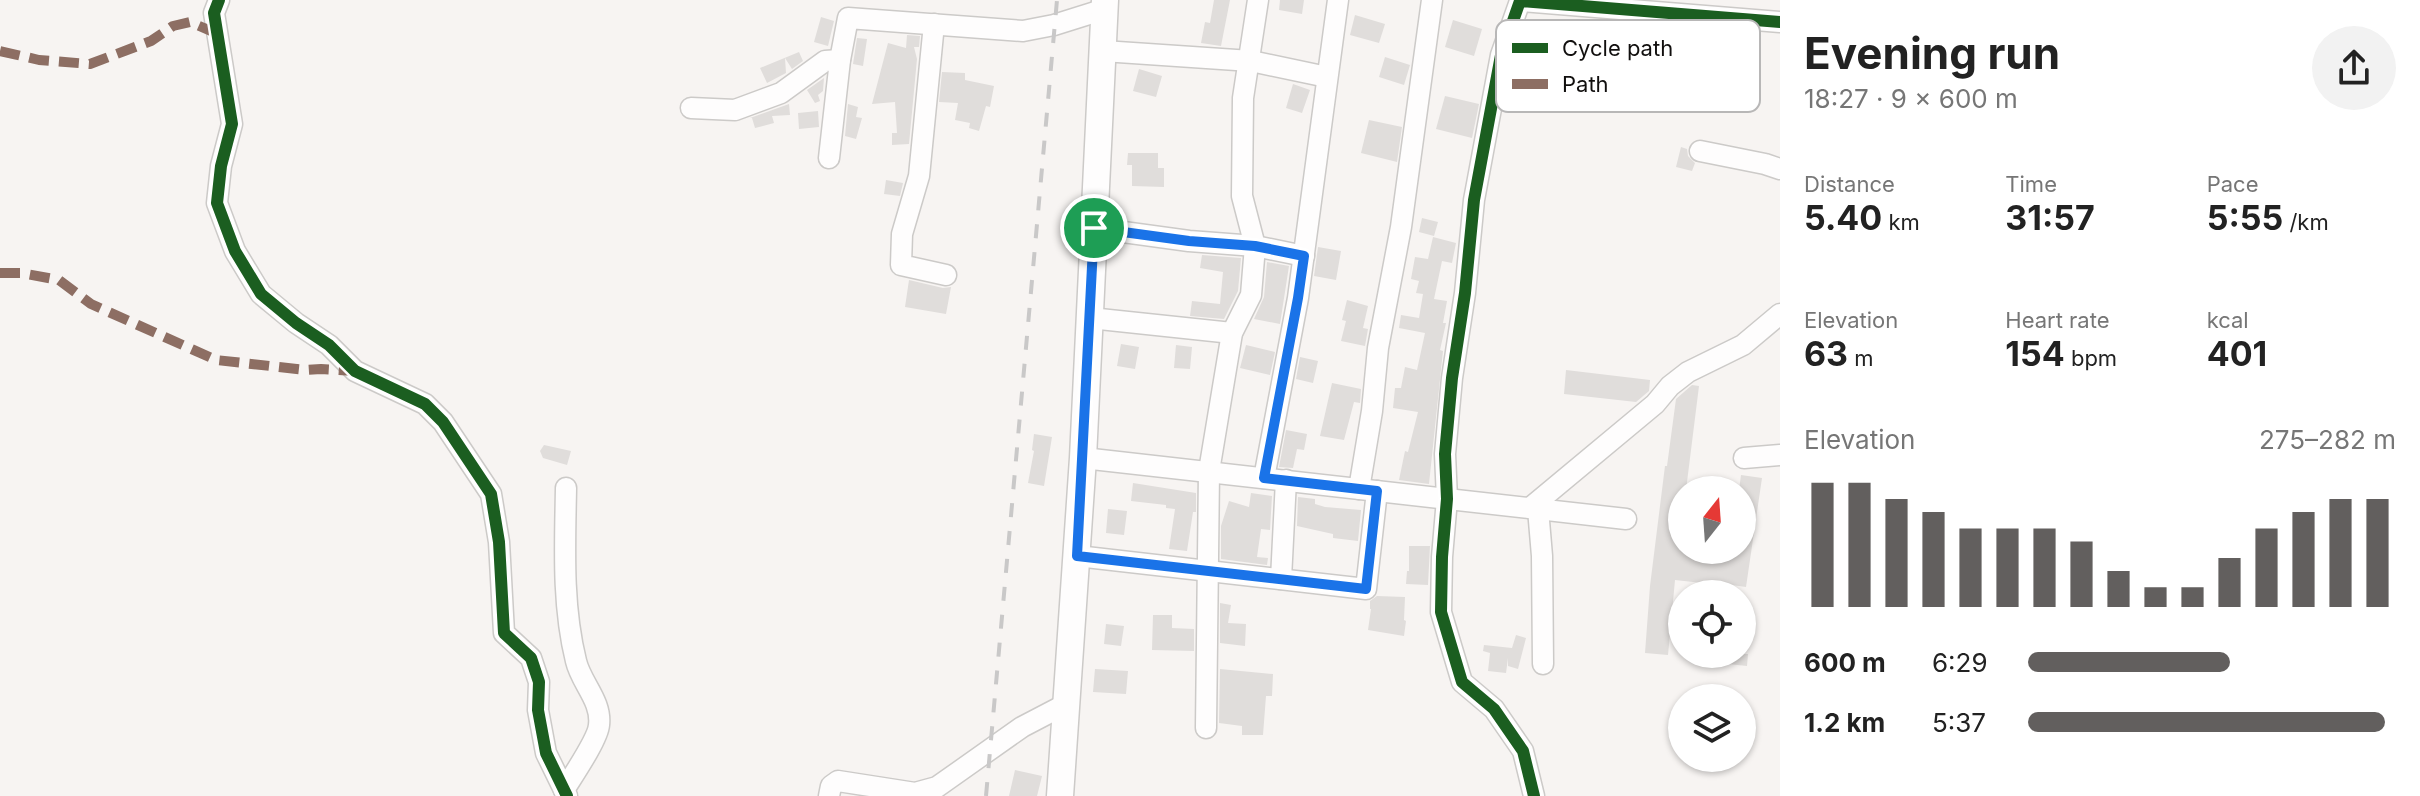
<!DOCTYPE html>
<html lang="en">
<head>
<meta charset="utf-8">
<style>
	:root { --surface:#fff; --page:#f2f2f2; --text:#222; --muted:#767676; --accent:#625f5e }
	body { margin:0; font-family:Inter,sans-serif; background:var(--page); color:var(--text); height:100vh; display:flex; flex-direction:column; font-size:30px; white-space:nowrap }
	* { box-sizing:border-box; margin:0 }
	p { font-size:26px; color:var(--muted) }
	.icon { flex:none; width:44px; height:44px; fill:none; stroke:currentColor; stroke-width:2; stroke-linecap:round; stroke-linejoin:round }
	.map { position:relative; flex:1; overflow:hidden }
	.details { display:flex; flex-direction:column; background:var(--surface); width:640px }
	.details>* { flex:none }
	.needle { width:52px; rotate:17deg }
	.fabs { position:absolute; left:1668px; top:476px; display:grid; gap:16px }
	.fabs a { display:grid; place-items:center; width:88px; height:88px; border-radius:50%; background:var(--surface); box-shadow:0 2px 6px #0004; font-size:40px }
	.pin { position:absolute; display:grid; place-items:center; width:68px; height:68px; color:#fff; margin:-34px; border:4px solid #fff; border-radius:50%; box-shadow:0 2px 8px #0007 }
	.round { display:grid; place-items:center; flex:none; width:84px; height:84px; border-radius:42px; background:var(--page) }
	.summary { display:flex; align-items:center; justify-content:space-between; height:136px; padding:0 24px }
	h1 { font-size:44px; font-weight:700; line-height:60px }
	.stats { display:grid; grid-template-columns:repeat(3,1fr); gap:12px; height:136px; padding:8px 24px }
	.stats div { display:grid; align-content:center }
	.stats b { font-size:34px; font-weight:700 }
	.stats small { font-size:22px; font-weight:400 }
	.stats p { font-size:22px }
	.chart { height:224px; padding:16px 24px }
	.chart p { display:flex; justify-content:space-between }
	.chart svg { width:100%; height:144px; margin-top:8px; stroke:var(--accent); stroke-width:6 }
	ul { padding:0 24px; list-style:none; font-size:26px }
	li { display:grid; grid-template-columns:128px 96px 1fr; align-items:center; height:60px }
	li i { height:20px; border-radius:10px; background:var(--accent) }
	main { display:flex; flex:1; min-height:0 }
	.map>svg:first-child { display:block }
	.building { fill:#e0dddb }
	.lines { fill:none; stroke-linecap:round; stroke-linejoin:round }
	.minor-casing { stroke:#cccac8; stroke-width:23 }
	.major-casing { stroke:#cccac8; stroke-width:29 }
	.minor { stroke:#fefdfd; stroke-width:20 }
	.major { stroke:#fefdfd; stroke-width:26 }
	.rail { stroke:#c9c8c8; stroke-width:4; stroke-dasharray:14 14; stroke-linecap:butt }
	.quiet { stroke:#8d6e63; stroke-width:10; stroke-dasharray:20 10; stroke-linecap:butt }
	.cycleway-casing { stroke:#fff; stroke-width:17 }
	.cycleway { stroke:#1b5e20; stroke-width:12 }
	.route-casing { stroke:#fff; stroke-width:16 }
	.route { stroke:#1a73e8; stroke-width:10 }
	.key { fill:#fff; stroke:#b8b7b7; stroke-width:2 }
	.key-label { font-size:22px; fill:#110f0e }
</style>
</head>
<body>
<main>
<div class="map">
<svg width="1780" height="796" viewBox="0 0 1780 796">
	<rect width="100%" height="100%" fill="#f7f4f2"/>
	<g class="building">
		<polygon points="1214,0 1230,0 1221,46 1201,43 1205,22 1210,23"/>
		<polygon points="1280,0 1304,0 1302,14 1279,10"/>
		<polygon points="1355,15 1385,24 1379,43 1350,35"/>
		<polygon points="821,17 834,21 828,46 814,42"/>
		<polygon points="1453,20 1482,29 1474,56 1445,47"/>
		<polygon points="907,35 920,36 919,47 914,47 917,59 909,144 892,145 892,133 897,133 895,102 872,104 888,43 906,48"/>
		<polygon points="857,38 867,39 863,66 853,64"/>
		<polygon points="799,52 803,61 792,69 785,58 786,73 767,83 760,68"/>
		<polygon points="1385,57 1410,65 1404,85 1379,77"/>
		<polygon points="1139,69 1162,76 1156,97 1133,91"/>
		<polygon points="942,72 965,73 965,80 994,86 990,107 986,106 979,131 969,128 970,123 955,120 958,103 939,102"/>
		<polygon points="824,78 823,91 818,95 820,101 815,103 807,90"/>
		<polygon points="1293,84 1310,90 1302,113 1286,108"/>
		<polygon points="1445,96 1479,104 1472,138 1436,129"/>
		<polygon points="789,104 790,115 772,116 774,123 755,128 752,118 750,118"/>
		<polygon points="848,104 858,107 856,117 862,118 856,139 845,136"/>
		<polygon points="818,111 819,127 799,129 798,113"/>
		<polygon points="1369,120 1402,127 1397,162 1361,153"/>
		<polygon points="1681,147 1687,149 1688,156 1695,163 1692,171 1676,167"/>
		<polygon points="1128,153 1158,153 1158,168 1164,168 1164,187 1132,186 1132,165 1127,165"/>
		<polygon points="886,180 903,183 900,196 884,194"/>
		<polygon points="1422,218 1438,222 1434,236 1419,232"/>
		<polygon points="1433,237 1456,243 1452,263 1442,261 1434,299 1447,301 1443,323 1446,323 1440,350 1443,351 1429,484 1399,480 1405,451 1408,452 1418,412 1393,408 1395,388 1401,388 1405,367 1417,370 1425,333 1399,328 1401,315 1419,318 1423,294 1416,293 1419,281 1411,279 1415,257 1428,259"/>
		<polygon points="1318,247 1341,251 1336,280 1314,276"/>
		<polygon points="1202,255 1241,258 1238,291 1224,319 1190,316 1192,301 1220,304 1223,272 1200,268"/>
		<polygon points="1267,262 1289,266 1280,324 1254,319 1264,297"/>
		<polygon points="909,280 943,288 951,287 946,314 905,307"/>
		<polygon points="1347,300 1368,306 1363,328 1368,329 1365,346 1341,341 1346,321 1342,320"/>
		<polygon points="1121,344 1139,347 1135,369 1117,366"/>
		<polygon points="1176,345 1192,347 1190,369 1174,368"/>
		<polygon points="1246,345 1275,352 1270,375 1240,368"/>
		<polygon points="1300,357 1318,361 1313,383 1296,379"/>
		<polygon points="1566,370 1650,380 1649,391 1636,402 1564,394"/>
		<polygon points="1332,383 1361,389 1360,403 1354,402 1344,440 1320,436"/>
		<polygon points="1692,385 1699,386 1686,490 1682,490 1682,524 1679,550 1730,554 1730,550 1742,550 1742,490 1739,490 1741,475 1762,478 1746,587 1711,582 1711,584 1675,580 1668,655 1645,653 1650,586 1665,466 1667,466 1676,399"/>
		<polygon points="1286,430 1307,434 1304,450 1297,449 1293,468 1279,467"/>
		<polygon points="1034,434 1052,437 1044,486 1028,483 1034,451 1032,450"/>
		<polygon points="544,445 571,451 567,465 543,458 540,451"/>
		<polygon points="1133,483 1196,493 1196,512 1193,512 1187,551 1169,549 1175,509 1166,508 1166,505 1131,501"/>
		<polygon points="1251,493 1272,496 1270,530 1261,529 1257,557 1268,558 1267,565 1221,559 1221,526 1229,501 1249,507"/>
		<polygon points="1298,497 1315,499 1315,504 1325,507 1361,510 1358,541 1333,538 1333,534 1297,526"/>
		<polygon points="1108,509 1127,511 1124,535 1106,533"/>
		<polygon points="1409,546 1430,546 1428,585 1406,584 1407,571 1409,571"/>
		<polygon points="1377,596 1405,597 1404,620 1406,621 1404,636 1368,630 1371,609 1370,609 1370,601"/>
		<polygon points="1220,603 1231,605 1228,623 1246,624 1245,646 1220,643"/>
		<polygon points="1153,615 1172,615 1172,628 1194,629 1194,651 1152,650"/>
		<polygon points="1106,624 1124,626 1121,646 1104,644"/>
		<polygon points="1516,635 1526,638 1518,669 1508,666 1508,658 1506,673 1488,671 1490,653 1483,651 1484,645 1512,648"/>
		<polygon points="1709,654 1748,654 1747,666 1709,662"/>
		<polygon points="1095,669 1128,671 1126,694 1093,692"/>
		<polygon points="1220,669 1273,674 1272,696 1266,696 1263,735 1242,735 1242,726 1219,723"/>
		<polygon points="1015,770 1042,776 1037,796 1009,796"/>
	</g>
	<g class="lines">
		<g class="minor-casing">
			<g id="minor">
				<polyline points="219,0 214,13 232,124 221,166 217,203 235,251 261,294 296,323 329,345 355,371 425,404 443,422 491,494 499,542 504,633 531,658 539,682 538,710 546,753 567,796"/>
				<polyline points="934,24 919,176 902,234 901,265 946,275"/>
				<polyline points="1103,51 1251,61 1327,77"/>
				<polyline points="691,108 735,110 781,93 825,61 840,60"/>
				<polyline points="1700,151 1765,164 1780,169"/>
				<polyline points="829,158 840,60 848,18 1023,31 1054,25 1105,9"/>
				<polyline points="1094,228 1189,241 1255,246 1304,256"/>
				<polyline points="1090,318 1232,333"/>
				<polyline points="1083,458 1626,519"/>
				<polyline points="1744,458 1780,455"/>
				<polyline points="1264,478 1298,298 1338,0"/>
				<polyline points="1359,489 1372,411 1378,348 1401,227 1432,0"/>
				<polyline points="1530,508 1655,404 1670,386 1688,372 1743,345 1780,314"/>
				<polyline points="1538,509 1542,556 1543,664"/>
				<polyline points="1077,556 1366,589 1377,491"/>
				<polyline points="1281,579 1286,480"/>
				<polyline points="1206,728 1209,471 1232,333 1251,295 1255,246 1242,196 1243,98 1258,0"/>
				<path d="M 564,790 C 572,777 598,739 599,725 C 602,701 581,683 576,661 C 562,605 565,546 566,488"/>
				<polyline points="829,796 831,786 838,781 915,793 937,787 1022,727 1068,703"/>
				<polyline points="1534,796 1523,751 1494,709 1462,682 1441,612 1442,557 1447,499 1445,454 1452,378 1465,293 1474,200 1501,55 1520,1 1780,22"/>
			</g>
		</g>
		<g class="major-casing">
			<polyline id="major" points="1060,796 1083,458 1105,0"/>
		</g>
		<use href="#minor" class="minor"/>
		<use href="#major" class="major"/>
		<polyline class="rail" points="986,796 1057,0"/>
		<g class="quiet">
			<polyline points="0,51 39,60 90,64 151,41 173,26 190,22 218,34"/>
			<polyline points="0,273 21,273 59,280 91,304 216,360 306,370 321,369 355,371"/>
		</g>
		<g class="cycleway-casing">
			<g id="cycleway">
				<polyline points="219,0 214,13 232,124 221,166 217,203 235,251 261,294 296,323 329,345 355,371 425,404 443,422 491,494 499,542 504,633 531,658 539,682 538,710 546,753 567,796"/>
				<polyline points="1534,796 1523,751 1494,709 1462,682 1441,612 1442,557 1447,499 1445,454 1452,378 1465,293 1474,200 1501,55 1520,1 1780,22"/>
			</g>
		</g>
		<use href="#cycleway" class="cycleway"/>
	</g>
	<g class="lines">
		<g class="route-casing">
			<polygon id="route" points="1094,228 1189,241 1255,246 1304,256 1298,298 1264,478 1377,491 1366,589 1077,556"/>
		</g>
		<use href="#route" class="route"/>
	</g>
	<rect x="1496" y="20" width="264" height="92" rx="12" class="key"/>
	<rect x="1512" y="43" width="36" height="10" fill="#1b5e20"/>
	<rect x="1512" y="79" width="36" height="10" fill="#8d6e63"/>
	<g class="key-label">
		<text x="1562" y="56">Cycle path</text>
		<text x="1562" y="92">Path</text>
	</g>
</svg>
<div class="fabs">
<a><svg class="needle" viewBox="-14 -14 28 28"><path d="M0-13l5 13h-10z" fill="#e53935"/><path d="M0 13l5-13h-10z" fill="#767676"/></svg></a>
<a><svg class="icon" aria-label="locate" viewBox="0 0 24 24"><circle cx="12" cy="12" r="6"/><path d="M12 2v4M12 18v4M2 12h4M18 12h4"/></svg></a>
<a><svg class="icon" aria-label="layers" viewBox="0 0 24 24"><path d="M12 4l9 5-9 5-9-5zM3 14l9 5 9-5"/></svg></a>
</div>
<div class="pin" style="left:1094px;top:228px;background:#1e9e55"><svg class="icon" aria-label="arrive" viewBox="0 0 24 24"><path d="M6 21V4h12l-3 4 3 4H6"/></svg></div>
</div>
<section class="details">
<div class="summary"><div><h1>Evening run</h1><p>18:27 · 9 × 600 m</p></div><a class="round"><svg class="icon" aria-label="share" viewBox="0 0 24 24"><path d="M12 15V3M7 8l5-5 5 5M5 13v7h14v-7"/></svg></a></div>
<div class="stats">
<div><p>Distance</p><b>5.40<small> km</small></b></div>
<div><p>Time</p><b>31:57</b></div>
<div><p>Pace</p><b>5:55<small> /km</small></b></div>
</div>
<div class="stats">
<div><p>Elevation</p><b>63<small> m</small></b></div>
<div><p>Heart rate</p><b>154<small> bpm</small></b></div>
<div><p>kcal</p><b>401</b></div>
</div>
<div class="chart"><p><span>Elevation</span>275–282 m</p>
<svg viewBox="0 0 160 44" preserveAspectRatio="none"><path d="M5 44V6M15 44V6M25 44V11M35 44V15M45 44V20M55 44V20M65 44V20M75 44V24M85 44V33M95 44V38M105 44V38M115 44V29M125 44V20M135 44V15M145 44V11M155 44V11"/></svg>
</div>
<ul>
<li><b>600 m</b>6:29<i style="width:55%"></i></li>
<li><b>1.2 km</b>5:37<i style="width:97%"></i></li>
</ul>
</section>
</main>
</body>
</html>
